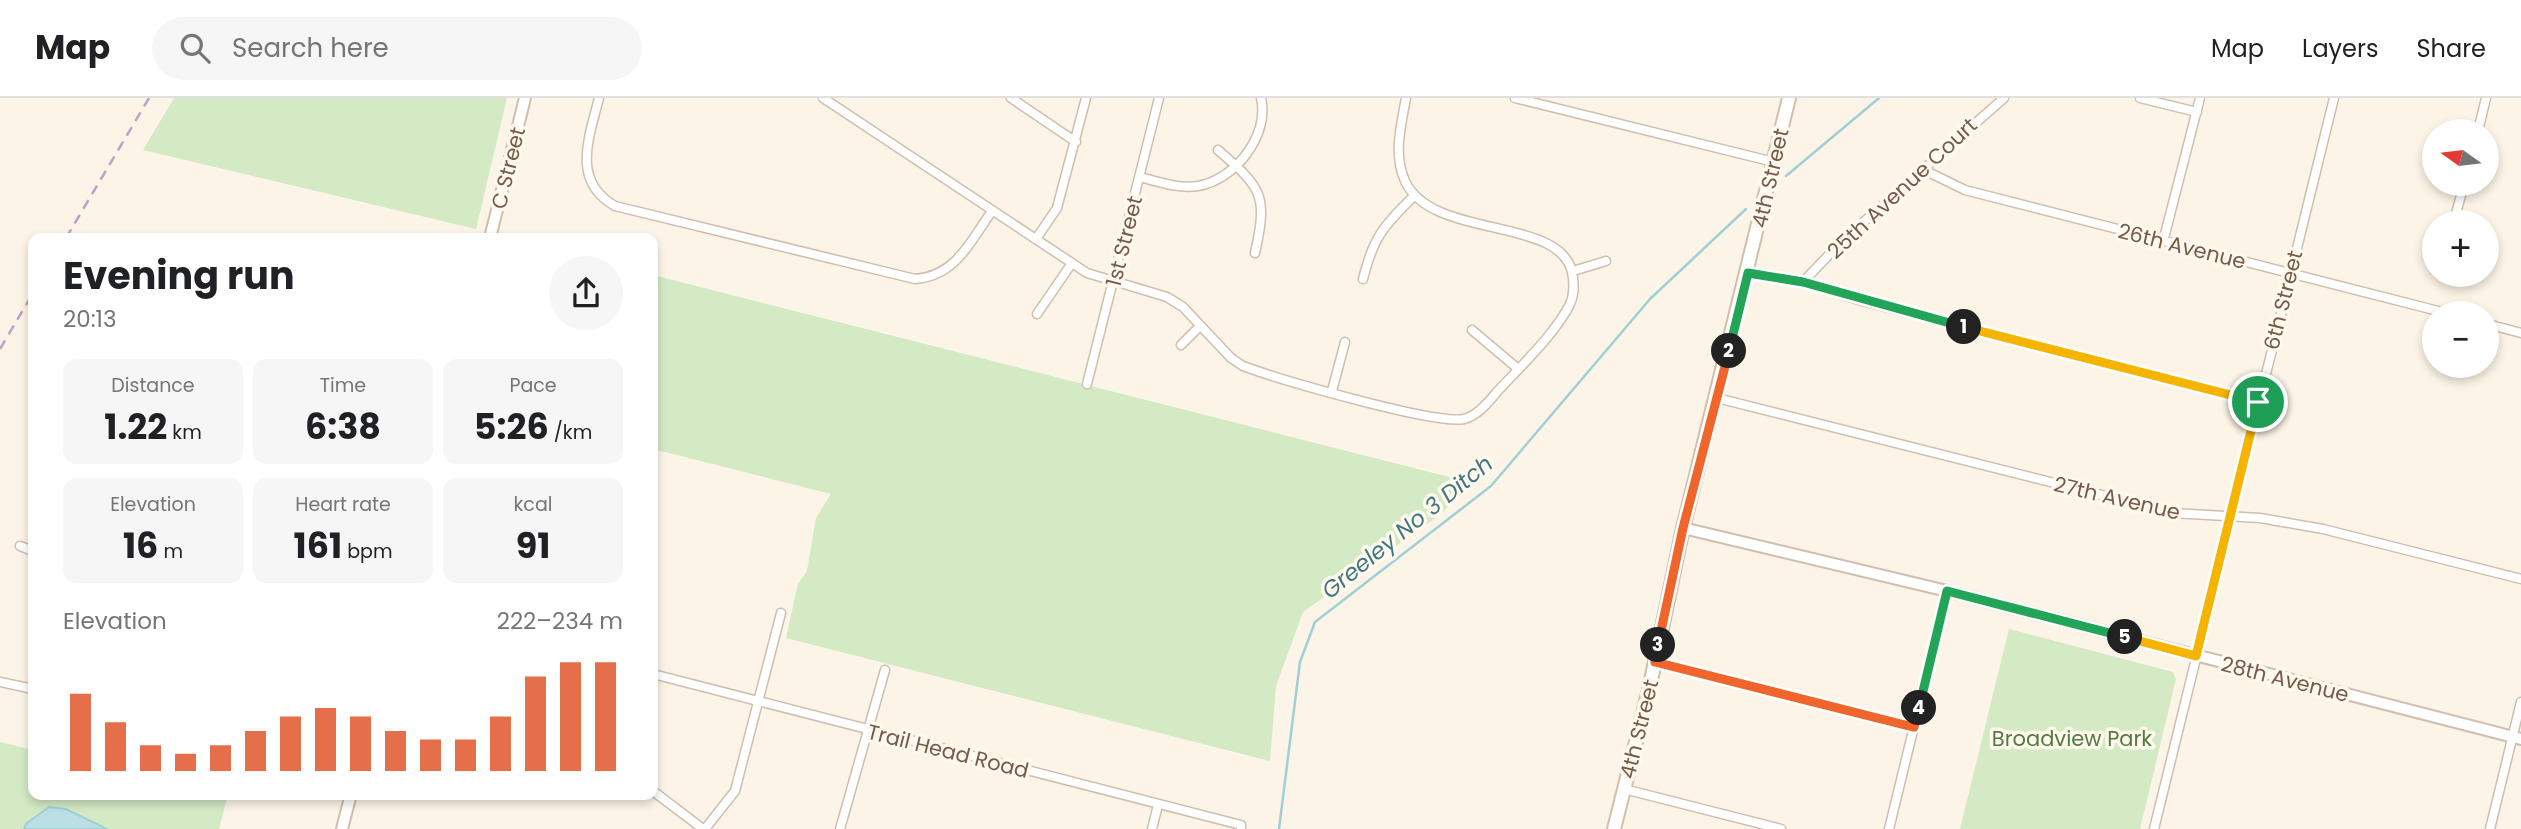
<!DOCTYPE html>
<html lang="en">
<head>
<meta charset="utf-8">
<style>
	:root { --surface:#fff; --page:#f6f6f6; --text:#202124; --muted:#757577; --line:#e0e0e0; --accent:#e66f4b }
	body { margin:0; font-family:Poppins,sans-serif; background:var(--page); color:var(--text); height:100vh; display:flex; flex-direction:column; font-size:26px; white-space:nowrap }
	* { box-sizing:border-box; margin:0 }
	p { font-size:23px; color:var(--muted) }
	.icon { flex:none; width:38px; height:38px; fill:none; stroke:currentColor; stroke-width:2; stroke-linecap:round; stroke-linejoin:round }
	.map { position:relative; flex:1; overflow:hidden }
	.details { position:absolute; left:28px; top:135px; width:630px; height:567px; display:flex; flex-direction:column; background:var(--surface); border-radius:14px; box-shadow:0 4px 10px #0003 }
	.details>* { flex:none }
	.needle { width:46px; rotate:284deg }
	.buttons { position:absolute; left:2422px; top:21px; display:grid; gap:14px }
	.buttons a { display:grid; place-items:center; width:77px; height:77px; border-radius:50%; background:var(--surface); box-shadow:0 4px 10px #0003; font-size:35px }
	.pin { position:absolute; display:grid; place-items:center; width:60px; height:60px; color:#fff; margin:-30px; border:4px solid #fff; border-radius:50%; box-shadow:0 2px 7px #0007 }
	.km { position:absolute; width:35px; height:35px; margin:-18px; border-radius:50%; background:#222; color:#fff; font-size:19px; line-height:35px; text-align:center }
	.round { display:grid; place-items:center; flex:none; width:74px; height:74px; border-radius:37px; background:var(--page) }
	.headline { display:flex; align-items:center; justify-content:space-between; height:119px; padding:0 35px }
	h1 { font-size:38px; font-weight:700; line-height:52px }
	.figures { display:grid; grid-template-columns:repeat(3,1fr); gap:10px; height:119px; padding:7px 35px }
	.figures div { display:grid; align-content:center; border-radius:14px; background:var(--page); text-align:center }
	.figures b { font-size:35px; font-weight:700 }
	.figures small { font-size:19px; font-weight:400 }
	.figures p { font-size:19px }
	.chart { height:196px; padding:14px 35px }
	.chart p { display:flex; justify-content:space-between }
	.chart svg { width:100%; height:126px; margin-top:7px; stroke:var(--accent); stroke-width:6 }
	header { display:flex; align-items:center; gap:42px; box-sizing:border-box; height:98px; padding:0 35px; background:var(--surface); border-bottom:2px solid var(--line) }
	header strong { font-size:33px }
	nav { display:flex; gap:38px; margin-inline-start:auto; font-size:24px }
	.search { width:490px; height:63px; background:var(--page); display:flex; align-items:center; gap:18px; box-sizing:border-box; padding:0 24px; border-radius:38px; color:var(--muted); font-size:26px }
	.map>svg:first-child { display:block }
	.green { fill:#d3eac4 }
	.water { fill:#bae0e6; stroke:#a0cfd8; stroke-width:2 }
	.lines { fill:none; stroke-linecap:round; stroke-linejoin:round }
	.stream { stroke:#a0cfd8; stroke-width:2.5 }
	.minor-casing { stroke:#d0beae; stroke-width:11 }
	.tertiary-casing { stroke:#d0beae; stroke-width:14 }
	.secondary-casing { stroke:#d3beac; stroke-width:16 }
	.minor { stroke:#fff; stroke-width:8 }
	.tertiary { stroke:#fff; stroke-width:10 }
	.secondary { stroke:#fff; stroke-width:12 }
	.rail { stroke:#b7a4c7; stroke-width:2.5; stroke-dasharray:10 7; stroke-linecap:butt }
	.split-1-casing { stroke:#fff; stroke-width:14 }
	.split-2-casing { stroke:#fff; stroke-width:14 }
	.split-3-casing { stroke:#fff; stroke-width:14 }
	.split-4-casing { stroke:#fff; stroke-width:14 }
	.split-5-casing { stroke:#fff; stroke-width:14 }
	.split-6-casing { stroke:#fff; stroke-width:14 }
	.split-1 { stroke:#f5b400; stroke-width:9 }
	.split-2 { stroke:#22a559; stroke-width:9 }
	.split-3 { stroke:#f0652b; stroke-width:9 }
	.split-4 { stroke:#f0652b; stroke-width:9 }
	.split-5 { stroke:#22a559; stroke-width:9 }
	.split-6 { stroke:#f5b400; stroke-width:9 }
	.labels { text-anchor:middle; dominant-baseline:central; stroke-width:7; stroke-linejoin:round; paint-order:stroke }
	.street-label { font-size:21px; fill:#765a4a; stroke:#fff8ed }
	.park-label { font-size:21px; fill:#537c42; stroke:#fff8ed }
	.water-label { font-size:23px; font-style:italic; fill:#417783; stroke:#fff8ed }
</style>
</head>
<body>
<header>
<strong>Map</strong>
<div class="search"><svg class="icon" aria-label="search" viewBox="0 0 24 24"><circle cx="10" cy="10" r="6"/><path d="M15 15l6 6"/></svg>Search here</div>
<nav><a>Map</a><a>Layers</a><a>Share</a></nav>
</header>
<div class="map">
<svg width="2521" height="731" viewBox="0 0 2521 731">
	<rect width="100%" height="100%" fill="#fcf4e6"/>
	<g class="green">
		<polygon points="174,0 507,0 476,131 143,52"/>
		<polygon points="653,177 1453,380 1465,392 1441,416 1303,514 1276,588 1270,663 786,540 798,486 807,473 816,420 831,396 653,351"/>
		<polygon points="2009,531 2173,574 2176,581 2140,731 1960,731"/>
		<polygon points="0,644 33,652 33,696 214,697 227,700 219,731 107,731 66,711 49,709 26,726 24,731 0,731"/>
	</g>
	<polygon class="water" points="49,709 66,711 107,731 24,731 26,726"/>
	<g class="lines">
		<g class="stream">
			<polyline points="1786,78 1879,0"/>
			<polyline points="1279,731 1300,564 1315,524 1491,388 1650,201 1746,111"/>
		</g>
		<g class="minor-casing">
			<g id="minor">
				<path d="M 599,0 C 589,40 571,83 615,108 L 915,181 C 956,178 970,144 992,113"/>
				<path d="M 823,0 L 1087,175 L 1167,199 L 1183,209 L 1231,260 L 1243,268 C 1278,281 1435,327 1464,321 C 1477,318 1488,305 1496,295 C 1519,270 1556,235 1570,206 C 1574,197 1574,190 1573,180 C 1568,116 1433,144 1405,83 C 1393,56 1401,28 1406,0"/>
				<polyline points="1011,0 1076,44"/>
				<polyline points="1515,0 1774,64"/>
				<polyline points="2140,0 2197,14"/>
				<polyline points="2478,33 2486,0"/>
				<path d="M 1218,52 C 1262,90 1268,97 1255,155"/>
				<polyline points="1922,71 1965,92 2446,215"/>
				<path d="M 1140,79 C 1159,84 1179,91 1198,88 C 1235,82 1270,37 1261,0"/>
				<polyline points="2454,123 2464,86"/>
				<polyline points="1036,141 1057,110 1086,0"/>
				<polyline points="2163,144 2200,0"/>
				<polyline points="1573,173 1606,163"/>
				<polyline points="1748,175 1803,184 1862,203 2258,304"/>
				<path d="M 1363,181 C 1373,140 1384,127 1414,98"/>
				<polyline points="1803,184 1842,143 2004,0"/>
				<polyline points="1037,216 1072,165"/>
				<polyline points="2487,226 2521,235"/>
				<polyline points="1472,232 1517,270"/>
				<polyline points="1181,247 1200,228"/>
				<polyline points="1087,286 1159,0"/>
				<polyline points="1332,293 1345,244"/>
				<polyline points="1717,300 2173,415 2260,420 2323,431 2521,481"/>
				<polyline points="20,448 33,453"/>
				<polyline points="1655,564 1914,629"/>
				<polyline points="653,576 1241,727 1241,731"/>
				<polyline points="0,584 33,591"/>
				<polyline points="1624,691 1781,731"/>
				<polyline points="653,693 703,731"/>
				<polyline points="705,731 735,693 781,515"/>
				<polyline points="840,731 885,572"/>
				<polyline points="1152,731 1158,707"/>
				<polyline points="1889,731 1947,493"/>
				<polyline points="2154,731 2334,0"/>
				<polyline points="2490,731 2521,604"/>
			</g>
		</g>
		<g class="tertiary-casing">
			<g id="tertiary">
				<polyline points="490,140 525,0"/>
				<polyline points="1683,430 1947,493 2521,641"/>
				<polyline points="342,731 351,696"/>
			</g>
		</g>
		<g class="secondary-casing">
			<polyline id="secondary" points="1614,731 1649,592 1683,430 1789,0"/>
		</g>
		<use href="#minor" class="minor"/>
		<use href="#tertiary" class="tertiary"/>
		<use href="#secondary" class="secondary"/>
		<g class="rail">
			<polyline points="66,140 149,0"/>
			<polyline points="0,251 33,195"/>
		</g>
	</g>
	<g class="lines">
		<g class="split-1-casing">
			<polyline id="split-1" points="1964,229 2258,304"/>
		</g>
		<g class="split-2-casing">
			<polyline id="split-2" points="1729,253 1748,175 1803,184 1964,229"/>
		</g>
		<g class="split-3-casing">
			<polyline id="split-3" points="1658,547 1683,430 1729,253"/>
		</g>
		<g class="split-4-casing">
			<polyline id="split-4" points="1658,547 1655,564 1901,626 1914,629 1919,610"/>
		</g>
		<g class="split-5-casing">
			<polyline id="split-5" points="1919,610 1947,493 2125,539"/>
		</g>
		<g class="split-6-casing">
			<polyline id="split-6" points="2125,539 2196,558 2258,304"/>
		</g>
		<use href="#split-1" class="split-1"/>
		<use href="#split-2" class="split-2"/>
		<use href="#split-3" class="split-3"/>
		<use href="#split-4" class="split-4"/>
		<use href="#split-5" class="split-5"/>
		<use href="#split-6" class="split-6"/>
	</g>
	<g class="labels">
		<g class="street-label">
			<text transform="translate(508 70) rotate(-76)">C Street</text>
			<text transform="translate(1770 80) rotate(-77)">4th Street</text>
			<text transform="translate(1902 90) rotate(-43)">25th Avenue Court</text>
			<text transform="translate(1124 143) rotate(-76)">1st Street</text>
			<text transform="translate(2182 148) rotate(14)">26th Avenue</text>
			<text transform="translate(2283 202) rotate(-76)">6th Street</text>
			<text transform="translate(2117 400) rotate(13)">27th Avenue</text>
			<text transform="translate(2285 581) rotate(14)">28th Avenue</text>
			<text transform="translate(1639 631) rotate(-76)">4th Street</text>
			<text transform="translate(948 653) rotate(14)">Trail Head Road</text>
		</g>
		<g class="park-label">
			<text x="2072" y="640">Broadview Park</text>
		</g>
		<g class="water-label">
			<text transform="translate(1407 429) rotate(-39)">Greeley No 3 Ditch</text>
		</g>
	</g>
</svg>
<div class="buttons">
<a><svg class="needle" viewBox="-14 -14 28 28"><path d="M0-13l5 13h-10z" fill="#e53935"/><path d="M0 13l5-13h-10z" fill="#757577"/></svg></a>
<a>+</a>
<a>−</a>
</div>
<div class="pin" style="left:2258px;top:304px;background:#1e9e55"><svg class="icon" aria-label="arrive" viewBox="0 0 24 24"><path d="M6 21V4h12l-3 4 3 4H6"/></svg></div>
<b class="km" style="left:1964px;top:229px">1</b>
<b class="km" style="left:1729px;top:253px">2</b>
<b class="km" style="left:1658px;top:547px">3</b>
<b class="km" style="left:1919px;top:610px">4</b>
<b class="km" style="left:2125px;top:539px">5</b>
<section class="details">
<div class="headline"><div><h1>Evening run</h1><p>20:13</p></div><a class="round"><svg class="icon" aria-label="share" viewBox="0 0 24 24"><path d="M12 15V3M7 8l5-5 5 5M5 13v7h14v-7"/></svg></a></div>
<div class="figures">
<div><p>Distance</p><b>1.22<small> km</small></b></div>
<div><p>Time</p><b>6:38</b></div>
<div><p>Pace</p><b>5:26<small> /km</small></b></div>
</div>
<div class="figures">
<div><p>Elevation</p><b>16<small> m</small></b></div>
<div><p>Heart rate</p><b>161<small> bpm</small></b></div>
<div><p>kcal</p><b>91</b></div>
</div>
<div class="chart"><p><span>Elevation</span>222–234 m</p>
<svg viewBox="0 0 160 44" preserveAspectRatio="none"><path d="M5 44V17M15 44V27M25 44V35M35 44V38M45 44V35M55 44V30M65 44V25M75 44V22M85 44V25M95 44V30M105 44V33M115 44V33M125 44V25M135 44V11M145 44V6M155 44V6"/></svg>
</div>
</section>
</div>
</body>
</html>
